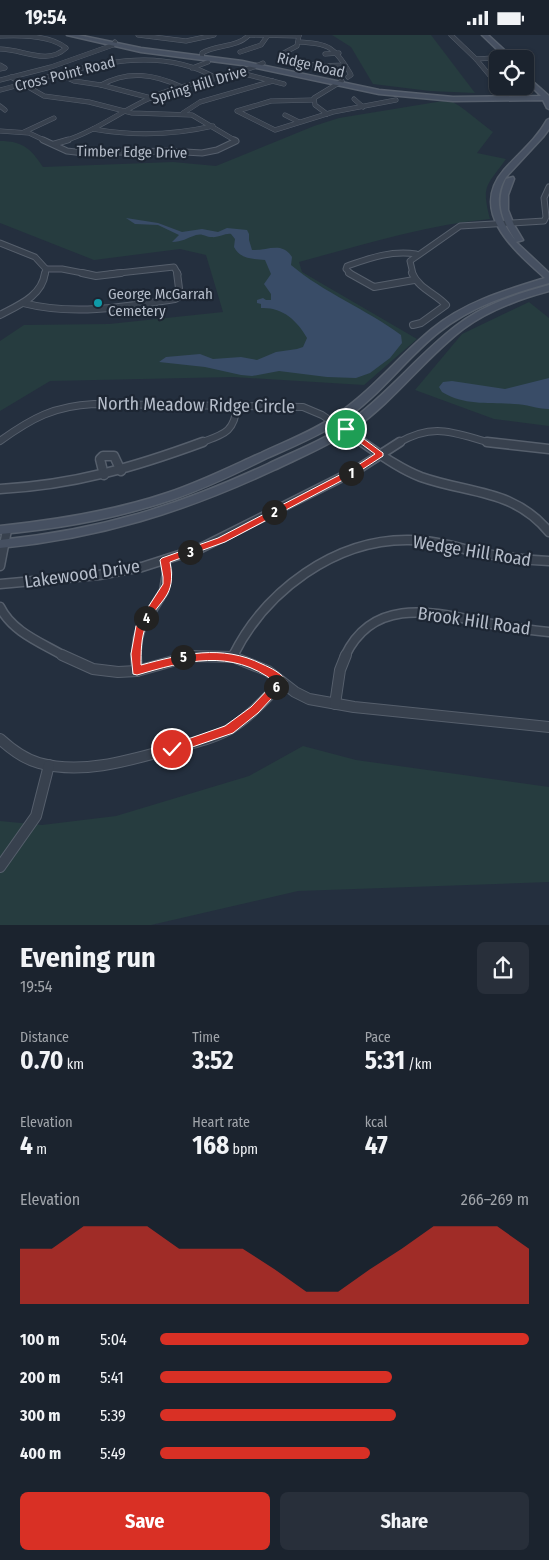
<!DOCTYPE html>
<html lang="en">
<head>
<meta charset="utf-8">
<style>
	:root { --surface:#1b232e; --page:#282f3a; --text:#f1f3f6; --muted:#a0a4aa; --line:#39404a; --accent:#d93025 }
	body { margin:0; font-family:"Fira Sans Condensed",sans-serif; background:var(--page); color:var(--text); height:100vh; display:flex; flex-direction:column; font-size:19px; white-space:nowrap }
	* { box-sizing:border-box; margin:0 }
	p { font-size:16px; color:var(--muted) }
	.icon { flex:none; width:28px; height:28px; fill:none; stroke:currentColor; stroke-width:2; stroke-linecap:round; stroke-linejoin:round }
	.map { position:relative; height:890px; overflow:hidden }
	.drawer { display:flex; flex-direction:column; background:var(--surface); flex:1 }
	.drawer>* { flex:none }
	.controls { position:absolute; left:489px; top:15px; display:grid; gap:10px }
	.controls a { display:grid; place-items:center; width:45px; height:45px; border-radius:8px; background:var(--surface); box-shadow:0 1px 4px #0004,0 0 0 1px var(--line); font-size:25px }
	.pin { position:absolute; display:grid; place-items:center; width:42px; height:42px; color:#fff; margin:-21px; border:2px solid #fff; border-radius:50%; box-shadow:0 1px 5px #0007 }
	.km { position:absolute; width:25px; height:25px; margin:-12px; border-radius:50%; background:#222; color:#fff; font-size:14px; line-height:25px; text-align:center }
	.round { display:grid; place-items:center; flex:none; width:52px; height:52px; border-radius:8px; background:var(--page) }
	.headline { display:flex; align-items:center; justify-content:space-between; height:85px; padding:0 20px }
	h1 { font-size:28px; font-weight:700; line-height:38px }
	.figures { display:grid; grid-template-columns:repeat(3,1fr); gap:8px; height:85px; padding:5px 20px }
	.figures div { display:grid; align-content:center }
	.figures b { font-size:25px; font-weight:700 }
	.figures small { font-size:14px; font-weight:400 }
	.figures p { font-size:14px }
	.chart { height:140px; padding:10px 20px }
	.chart p { display:flex; justify-content:space-between }
	.chart svg { width:100%; height:90px; margin-top:5px; fill:var(--accent); opacity:.7 }
	.cta { display:flex; gap:10px; margin-top:auto; padding:10px 20px }
	.cta a { flex:1; height:58px; border-radius:8px; background:var(--accent); color:#fff; font-size:20px; font-weight:700; line-height:58px; text-align:center }
	.cta a+a { background:var(--page); color:var(--text) }
	ul { padding:0 20px; list-style:none; font-size:16px }
	li { display:grid; grid-template-columns:80px 60px 1fr; align-items:center; height:38px }
	li i { height:12px; border-radius:6px; background:var(--accent) }
	.status { display:flex; justify-content:space-between; align-items:center; height:35px; padding:0 25px; background:var(--surface); direction:ltr }
	.status svg { height:14px; fill:currentColor }
	.map>svg:first-child { display:block }
	.green { fill:#263c3f }
	.water { fill:#394c67 }
	.lines { fill:none; stroke-linecap:round; stroke-linejoin:round }
	.street-far4-casing { stroke:#565f6c; stroke-width:5 }
	.street-far3-casing { stroke:#565f6c; stroke-width:7 }
	.street-far2-casing { stroke:#565f6c; stroke-width:8 }
	.street-far1-casing { stroke:#565f6c; stroke-width:11 }
	.street-casing { stroke:#565f6c; stroke-width:12 }
	.secondary-casing { stroke:#565f6c; stroke-width:3 }
	.street-far4 { stroke:#38414e; stroke-width:4 }
	.street-far3 { stroke:#38414e; stroke-width:5 }
	.street-far2 { stroke:#38414e; stroke-width:6 }
	.street-far1 { stroke:#38414e; stroke-width:8 }
	.street { stroke:#38414e; stroke-width:10 }
	.secondary { fill:#465061; fill-rule:evenodd }
	.route { fill:#d93025; stroke:#fff }
	.culture-dot { fill:#0f9aa8; stroke:#1d2633; stroke-width:2 }
	.labels { text-anchor:middle; dominant-baseline:central; stroke-width:4.5; stroke-linejoin:round; paint-order:stroke }
	.far-street-label { font-size:15px; fill:#b4bcc9; stroke:#1d2633 }
	.far-poi-label { font-size:15px; fill:#b4bcc9; stroke:#1d2633; text-anchor:start }
	.street-label { font-size:18px; fill:#b4bcc9; stroke:#1d2633 }
</style>
</head>
<body>
<div class="status"><b>19:54</b><svg viewBox="0 0 49 12"><path d="M0 12V9h3v3zM5 12V6h3v6zM10 12V3h3v9zM15 12V0h3v12zM26 1h20v11H26zM47 4h2v5h-2z"/></svg></div>
<div class="map">
<svg width="549" height="890" viewBox="0 0 549 890">
	<rect width="100%" height="100%" fill="#242f3e"/>
	<g class="green">
		<polygon points="332,0 431,0 475,58 430,56 373,49 351,12"/>
		<path d="M 449,65 C 465,73 478,86 493,97 L 477,118 L 506,124 C 487,151 481,150 490,184 C 425,190 362,210 299,227 L 302,237 L 417,304 L 364,350 L 233,342 L 50,346 L 0,376 L 0,306 L 24,290 L 109,289 L 223,277 L 206,220 L 180,214 L 94,225 L 0,188 L 0,106 C 23,106 31,114 43,132 L 173,127 L 216,131 L 314,91 L 339,83 Z"/>
		<polygon points="529,267 549,283 549,391 494,384 415,355 462,299"/>
		<polygon points="303,711 356,725 549,752 549,847 298,856 151,890 0,890 0,786 42,790 116,781 249,741"/>
	</g>
	<g class="water">
		<path d="M 126,183 L 158,188 L 182,197 L 202,194 L 218,197 L 227,193 L 247,195 L 249,199 L 249,205 L 252,215 C 267,216 282,206 292,222 L 291,230 C 324,258 366,274 401,300 L 402,308 L 390,323 L 370,338 L 356,343 L 327,342 L 279,336 L 252,341 L 241,340 L 205,332 L 159,327 L 166,322 L 200,319 L 213,324 L 241,322 L 257,325 L 276,317 L 297,314 L 303,312 L 307,303 C 297,285 282,272 261,273 L 261,269 L 257,268 L 257,265 L 263,263 L 266,265 L 271,265 L 271,259 L 264,249 L 271,239 L 265,225 C 253,224 240,224 234,212 L 235,204 L 231,199 C 225,198 218,203 212,202 C 205,202 203,198 196,200 C 187,203 182,207 172,207 L 179,200 L 158,190 L 135,189 Z"/>
		<path d="M 549,343 L 549,374 C 537,374 526,369 514,369 C 489,367 465,371 442,357 L 439,352 L 443,347 L 452,346 L 505,354 Z"/>
	</g>
	<g class="lines">
		<g class="street-far4-casing">
			<g id="street-far4">
				<polyline points="138,0 186,6 214,0"/>
				<polyline points="249,0 299,1"/>
				<polyline points="299,0 297,11 280,20 280,22 318,31 345,30"/>
				<polyline points="451,0 476,24 496,48"/>
				<path d="M 0,1 C 20,0 51,0 66,13 C 47,31 23,14 0,14"/>
				<path d="M 298,7 C 329,8 334,12 350,38 L 351,40 L 348,42"/>
				<polyline points="240,17 261,10 268,0"/>
				<polyline points="325,19 339,18"/>
				<path d="M 202,22 L 202,18 C 217,9 237,13 249,0"/>
				<polyline points="476,24 510,22"/>
				<polyline points="0,30 5,33 0,34"/>
				<polyline points="192,33 208,27"/>
				<polyline points="241,38 284,49"/>
				<polyline points="61,40 74,46 101,50 151,63"/>
				<polyline points="11,42 44,61 89,67 132,78 192,80 236,106"/>
				<polyline points="0,45 51,32 113,10 115,7"/>
				<path d="M 101,50 C 128,35 154,39 182,52"/>
				<path d="M 0,55 C 68,38 149,4 216,43"/>
				<polyline points="354,64 363,72"/>
				<polyline points="314,65 271,66 237,76 275,95 333,77 396,65"/>
				<polyline points="0,71 5,75"/>
				<polyline points="183,78 200,67 273,46"/>
				<polyline points="327,79 315,70 314,63 342,46"/>
				<polyline points="285,80 299,87"/>
				<path d="M 93,94 C 132,101 174,100 213,91"/>
				<polyline points="0,96 29,98 46,106"/>
				<polyline points="24,97 54,83"/>
				<path d="M 64,106 C 97,96 125,73 157,60 C 191,46 229,44 263,28"/>
			</g>
		</g>
		<g class="street-far3-casing">
			<g id="street-far3">
				<polyline points="43,105 67,116 84,118 168,116 202,118 217,115 236,106 234,105"/>
				<polyline points="54,109 68,105"/>
				<polyline points="0,208 35,222 46,234 45,239"/>
				<polyline points="46,234 62,234 88,239"/>
				<polyline points="110,239 174,232 178,239"/>
				<path d="M 351,239 L 346,234 L 347,231 C 370,223 392,215 416,219"/>
				<polyline points="413,239 410,226 460,191 544,186 546,182 544,163 549,152"/>
			</g>
		</g>
		<g class="street-far2-casing">
			<g id="street-far2">
				<polyline points="82,238 96,241 121,238"/>
				<polyline points="349,238 374,252 414,245"/>
				<path d="M 412,238 C 419,254 435,258 446,270 L 421,288 L 413,290"/>
				<path d="M 23,268 C 73,281 125,272 175,264 L 180,261 L 177,238"/>
				<path d="M 0,280 C 19,270 42,261 45,238"/>
				<path d="M 0,406 C 32,383 54,371 94,369 L 303,372 L 322,380 L 364,408"/>
				<path d="M 200,408 C 224,399 234,398 237,371"/>
				<path d="M 398,408 C 435,387 453,398 491,408"/>
			</g>
		</g>
		<g class="street-far1-casing">
			<g id="street-far1">
				<path d="M 362,407 C 381,420 400,434 421,442 C 469,459 514,454 549,497"/>
				<polyline points="487,407 549,414"/>
				<polyline points="104,440 100,424 103,421 114,421 121,436"/>
				<path d="M 0,454 C 74,450 135,432 203,407"/>
				<polyline points="0,531 7,495"/>
				<polyline points="0,549 99,540 142,532 201,513 358,434 400,407"/>
				<path d="M 0,572 C 12,597 42,608 64,621"/>
				<polyline points="136,621 138,603 141,593 164,556 167,538 165,525"/>
				<polyline points="191,621 196,621"/>
				<path d="M 233,621 C 265,556 335,504 409,505 C 432,505 455,512 477,517 C 501,522 524,525 549,526"/>
				<path d="M 345,621 C 375,558 439,579 492,589 C 511,593 530,595 549,597"/>
			</g>
		</g>
		<g class="street-casing">
			<g id="street">
				<polyline points="62,620 93,634 118,637 137,636 191,621 233,622 268,636 295,657 309,664 354,672 549,692"/>
				<polyline points="136,620 137,636"/>
				<polyline points="233,622 234,620"/>
				<polyline points="335,669 340,635 346,620"/>
				<path d="M 0,704 C 11,714 24,724 39,728 C 85,741 137,723 181,711 C 197,707 213,703 228,695 C 249,683 265,664 282,647"/>
				<polyline points="0,832 36,781 49,730"/>
			</g>
		</g>
		<g class="secondary-casing">
			<g id="secondary">
				<polygon points="67,0 78,0 141,13 242,26 379,55 453,62 541,61 525,45 525,40 549,61 549,74 547,73 543,65 453,66 379,59 242,30 141,17"/>
				<polygon points="482,0 488,0 514,24 507,24"/>
				<path d="M 549,84 L 549,94 L 543,102 L 506,142 C 492,164 500,187 516,206 C 502,186 495,167 506,144 L 513,142 L 514,144 L 508,160 L 508,175 L 514,190 L 523,205 L 516,207 L 549,238 L 549,248 C 510,259 472,271 439,297 C 405,324 379,362 342,386 C 318,401 292,412 267,423 C 237,438 206,453 174,464 C 118,483 59,494 0,499 L 0,491 C 56,485 114,476 167,458 C 200,447 230,432 261,418 C 286,406 314,396 336,380 C 372,356 399,321 432,294 C 464,267 506,255 545,243 C 515,216 468,177 504,135 C 519,118 536,105 547,85 Z"/>
				<path d="M 549,250 L 549,256 C 519,264 489,275 463,294 C 424,324 395,365 355,393 C 330,410 301,422 274,435 C 184,477 100,503 0,513 L 0,505 C 100,495 178,471 268,429 C 295,416 325,405 349,387 C 388,359 418,320 456,291 C 483,270 516,259 549,250 Z"/>
			</g>
		</g>
		<use href="#street-far4" class="street-far4"/>
		<use href="#street-far3" class="street-far3"/>
		<use href="#street-far2" class="street-far2"/>
		<use href="#street-far1" class="street-far1"/>
		<use href="#street" class="street"/>
		<use href="#secondary" class="secondary"/>
	</g>
	<path class="route" d="M 344,393 L 349,393 L 383,418 L 383,421 L 360,436 L 225,507 L 170,527 C 177,563 159,563 146,591 C 141,602 141,618 141,630 C 182,619 222,609 262,629 C 271,633 282,638 287,647 L 258,678 L 233,698 L 172,719 L 168,717 L 167,714 L 168,711 L 225,691 L 251,672 L 275,647 C 231,613 185,626 137,640 L 133,639 L 131,619 L 136,591 L 163,549 L 163,542 L 160,525 L 162,523 L 218,503 L 355,432 L 375,419 L 344,396 Z"/>
	<circle class="culture-dot" cx="98" cy="268" r="5"/>
	<g class="labels">
		<g class="far-street-label">
			<text transform="translate(311 30) rotate(13)">Ridge Road</text>
			<text transform="translate(65 39) rotate(-14)">Cross Point Road</text>
			<text transform="translate(199 50) rotate(-17)">Spring Hill Drive</text>
			<text transform="translate(132 117) rotate(1)">Timber Edge Drive</text>
		</g>
		<g class="far-poi-label">
			<text x="108" y="259">George McGarrah<tspan x="108" dy="17">Cemetery</tspan></text>
		</g>
		<g class="street-label">
			<text transform="translate(196 370) rotate(1)">North Meadow Ridge Circle</text>
			<text transform="translate(472 516) rotate(9)">Wedge Hill Road</text>
			<text transform="translate(82 539) rotate(-8)">Lakewood Drive</text>
			<text transform="translate(474 586) rotate(8)">Brook Hill Road</text>
		</g>
	</g>
</svg>
<div class="controls">
<a><svg class="icon" aria-label="locate" viewBox="0 0 24 24"><circle cx="12" cy="12" r="6"/><path d="M12 2v4M12 18v4M2 12h4M18 12h4"/></svg></a>
</div>
<div class="pin" style="left:346px;top:394px;background:#1e9e55"><svg class="icon" aria-label="arrive" viewBox="0 0 24 24"><path d="M6 21V4h12l-3 4 3 4H6"/></svg></div>
<div class="pin" style="left:172px;top:714px;background:#d93025"><svg class="icon" aria-label="check" viewBox="0 0 24 24"><path d="M5 12l5 5 9-10"/></svg></div>
<b class="km" style="left:351px;top:438px">1</b>
<b class="km" style="left:274px;top:477px">2</b>
<b class="km" style="left:190px;top:517px">3</b>
<b class="km" style="left:146px;top:583px">4</b>
<b class="km" style="left:183px;top:622px">5</b>
<b class="km" style="left:276px;top:652px">6</b>
</div>
<section class="drawer">
<div class="headline"><div><h1>Evening run</h1><p>19:54</p></div><a class="round"><svg class="icon" aria-label="share" viewBox="0 0 24 24"><path d="M12 15V3M7 8l5-5 5 5M5 13v7h14v-7"/></svg></a></div>
<div class="figures">
<div><p>Distance</p><b>0.70<small> km</small></b></div>
<div><p>Time</p><b>3:52</b></div>
<div><p>Pace</p><b>5:31<small> /km</small></b></div>
</div>
<div class="figures">
<div><p>Elevation</p><b>4<small> m</small></b></div>
<div><p>Heart rate</p><b>168<small> bpm</small></b></div>
<div><p>kcal</p><b>47</b></div>
</div>
<div class="chart"><p><span>Elevation</span>266–269 m</p>
<svg viewBox="0 0 160 44" preserveAspectRatio="none"><path d="M0 44V17L10 17L20 6L30 6L40 6L50 17L60 17L70 17L80 27L90 38L100 38L110 27L120 17L130 6L140 6L150 6L160 17V44z"/></svg>
</div>
<ul>
<li><b>100 m</b>5:04<i style="width:100%"></i></li>
<li><b>200 m</b>5:41<i style="width:63%"></i></li>
<li><b>300 m</b>5:39<i style="width:64%"></i></li>
<li><b>400 m</b>5:49<i style="width:57%"></i></li>
</ul>
<div class="cta"><a>Save</a><a>Share</a></div>
</section>
</body>
</html>
